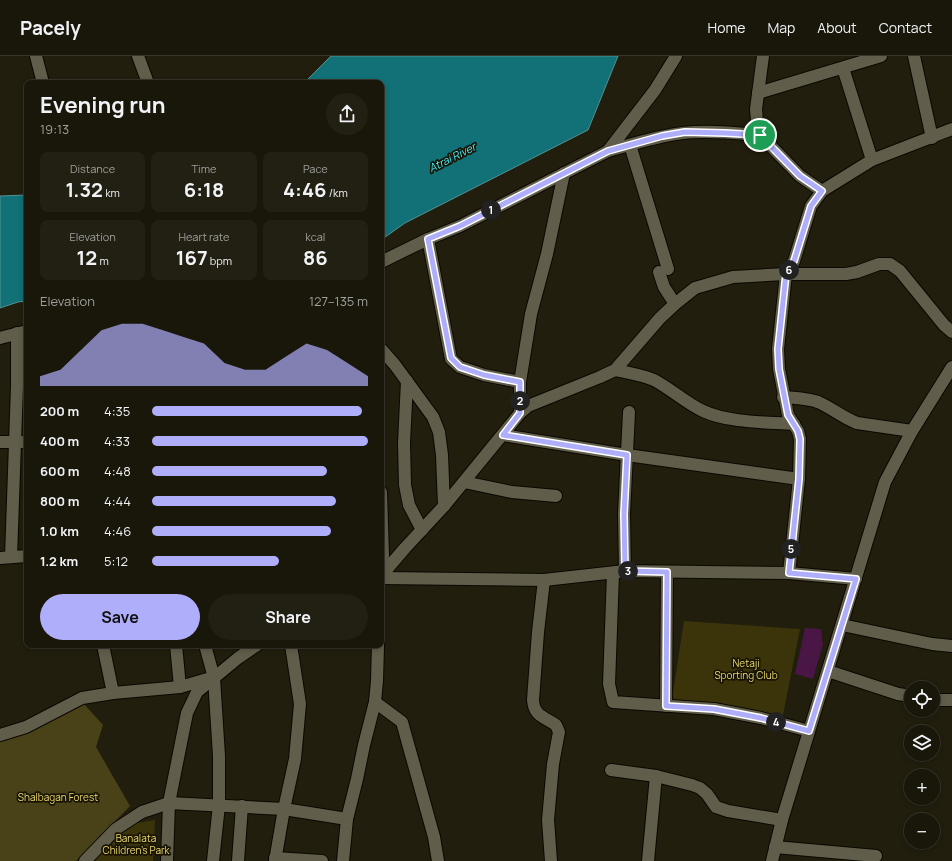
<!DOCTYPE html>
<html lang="en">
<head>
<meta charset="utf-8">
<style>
	:root { --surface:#19160a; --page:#221f13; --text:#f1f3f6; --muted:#9f9f9c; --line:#37352b; --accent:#afaefa }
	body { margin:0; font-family:Manrope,sans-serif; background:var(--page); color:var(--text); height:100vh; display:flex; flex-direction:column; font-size:15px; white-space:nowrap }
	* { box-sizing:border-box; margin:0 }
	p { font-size:13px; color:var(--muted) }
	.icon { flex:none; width:22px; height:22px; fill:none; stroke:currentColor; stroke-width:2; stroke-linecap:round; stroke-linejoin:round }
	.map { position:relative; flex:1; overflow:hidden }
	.panel { position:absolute; left:24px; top:24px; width:360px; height:568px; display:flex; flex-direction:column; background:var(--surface); border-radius:8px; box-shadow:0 2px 6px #0003,0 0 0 1px var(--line) }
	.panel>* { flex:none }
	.fabs { position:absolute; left:904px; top:625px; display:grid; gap:8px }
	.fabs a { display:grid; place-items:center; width:36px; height:36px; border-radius:50%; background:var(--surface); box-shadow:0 2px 6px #0003,0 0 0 1px var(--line); font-size:20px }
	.pin { position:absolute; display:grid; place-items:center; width:34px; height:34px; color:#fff; margin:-17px; border:2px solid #fff; border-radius:50%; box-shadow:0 1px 4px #0007 }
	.km { position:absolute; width:20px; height:20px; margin:-10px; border-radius:50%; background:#222; color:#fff; font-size:11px; line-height:20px; text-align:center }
	.round { display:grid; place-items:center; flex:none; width:42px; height:42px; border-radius:21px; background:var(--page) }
	.headline { display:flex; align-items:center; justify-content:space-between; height:68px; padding:0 16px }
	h1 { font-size:22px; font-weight:700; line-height:30px }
	.figures { display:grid; grid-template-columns:repeat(3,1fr); gap:6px; height:68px; padding:4px 16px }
	.figures div { display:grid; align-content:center; border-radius:8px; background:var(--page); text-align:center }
	.figures b { font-size:20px; font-weight:700 }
	.figures small { font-size:11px; font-weight:400 }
	.figures p { font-size:11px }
	.chart { height:112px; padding:8px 16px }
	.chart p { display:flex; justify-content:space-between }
	.chart svg { width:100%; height:72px; margin-top:4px; fill:var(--accent); opacity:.7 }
	.action { display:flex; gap:8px; margin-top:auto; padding:8px 16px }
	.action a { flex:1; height:46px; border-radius:24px; background:var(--accent); color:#111; font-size:16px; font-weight:700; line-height:46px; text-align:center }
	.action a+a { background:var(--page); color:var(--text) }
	ul { padding:0 16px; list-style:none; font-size:13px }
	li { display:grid; grid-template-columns:64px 48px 1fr; align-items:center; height:30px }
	li i { height:10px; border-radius:5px; background:var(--accent) }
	header { display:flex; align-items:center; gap:24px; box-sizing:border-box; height:56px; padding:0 20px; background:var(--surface); border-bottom:1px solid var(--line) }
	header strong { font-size:19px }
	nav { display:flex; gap:22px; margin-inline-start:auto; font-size:14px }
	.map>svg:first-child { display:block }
	.green { fill:#3b340a }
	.forest { fill:#494118 }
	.water { fill:#127077; stroke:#519294 }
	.building { fill:#491645 }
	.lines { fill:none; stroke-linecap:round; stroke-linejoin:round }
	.minor-casing { stroke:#0a0800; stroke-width:14 }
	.minor { stroke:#615d4b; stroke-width:12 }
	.route-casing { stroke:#fff; stroke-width:8 }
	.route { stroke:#afaefa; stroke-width:5 }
	.labels { text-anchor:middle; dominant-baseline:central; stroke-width:3.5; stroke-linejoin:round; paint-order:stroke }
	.park-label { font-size:10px; fill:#ecd86c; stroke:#171405 }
	.water-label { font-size:11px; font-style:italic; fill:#49ebf8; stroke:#171405 }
</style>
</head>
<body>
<header>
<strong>Pacely</strong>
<nav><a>Home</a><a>Map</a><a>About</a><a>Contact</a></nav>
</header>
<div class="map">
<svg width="952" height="805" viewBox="0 0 952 805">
	<rect width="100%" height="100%" fill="#211e0d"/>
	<g class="green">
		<polygon points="684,565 800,573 782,664 672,643"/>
		<polygon points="155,764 153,805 94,805 131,768"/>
	</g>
	<polygon class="forest" points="84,648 103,669 96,691 130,750 76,805 0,805 0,678"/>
	<g class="water">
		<polygon points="331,0 618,0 588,74 405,167 381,184 381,27 304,27"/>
		<polygon points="27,139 27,245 18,246 0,252 0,140"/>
	</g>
	<polygon class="building" points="805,572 821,573 822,582 823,588 813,623 795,618"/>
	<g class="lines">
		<g class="minor-casing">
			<g id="minor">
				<polyline points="36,0 43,27"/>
				<polyline points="138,0 148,27"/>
				<polyline points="763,0 756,53 757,65 760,79 800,120 822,135"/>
				<polyline points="914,0 932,82"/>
				<polyline points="843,12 872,104"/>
				<polyline points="758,37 881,0"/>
				<polyline points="630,89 668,213"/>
				<path d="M 608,95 C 633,88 657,80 683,77 C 707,74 735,77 760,79"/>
				<polyline points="428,183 451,303 460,311 484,319 520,326"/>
				<polyline points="381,206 428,183 460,170 608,95 655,34 676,0"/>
				<polyline points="659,216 664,231 675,248"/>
				<polyline points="0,282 27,275"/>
				<polyline points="381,293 395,309 433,361 439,376 442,399 444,450"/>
				<path d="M 615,314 C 628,317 642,319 654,324 C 671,333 686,347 703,355 C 729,367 766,366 794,368"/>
				<polyline points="407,325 404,387 405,429 409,449 422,474"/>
				<path d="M 783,341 C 795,342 807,342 818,346 C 832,352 843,362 857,367 L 912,375"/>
				<polyline points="520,357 520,326 531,258 547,198 564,117"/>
				<polyline points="503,379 627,399 799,423"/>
				<polyline points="0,386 27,386"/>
				<polyline points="464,426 512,436 556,440"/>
				<polyline points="381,436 383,500 381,513"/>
				<polyline points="11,501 17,330 17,277"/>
				<polyline points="0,502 27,500"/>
				<polyline points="625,515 624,458 629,356"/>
				<polyline points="613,517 609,628 613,646 714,653 761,662 809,675"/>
				<polyline points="789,517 799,423 800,383 798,375 788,359 779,313 778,293 786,218 846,218 857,216 879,208 890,208 900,215 944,269 952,276"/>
				<polyline points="381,520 405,492 444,450 520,357 528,350 600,321 615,314 660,262 675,248 695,232 733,221 786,218 794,205 811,150 822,135 872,104 952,73"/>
				<polyline points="381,522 544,524 625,515 789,517 856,523"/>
				<path d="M 544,524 L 538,576 L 533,644 C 534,660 544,661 556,669 L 559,676 L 553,708 L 548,764 L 551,805"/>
				<polyline points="842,569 932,588 952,590"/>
				<polyline points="103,589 113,637"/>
				<polyline points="176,589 180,631"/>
				<polyline points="205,589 214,622 219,700 219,749 213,805"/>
				<polyline points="828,615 898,638 911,640"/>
				<polyline points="933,644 952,644"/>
				<polyline points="375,646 402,666 434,781 438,805"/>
				<polyline points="666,650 667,516"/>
				<polyline points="0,679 26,671 82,642 113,637 180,631 211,622"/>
				<polyline points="611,714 656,720 692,729 700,732 707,738 716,751 728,755 782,764"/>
				<polyline points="775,791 876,800"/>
				<polyline points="275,802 322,805"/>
				<polyline points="85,805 116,773 142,756 169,747 284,753 347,763"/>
				<polyline points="167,805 169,747 187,657 197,636 238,602 257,589"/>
				<polyline points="238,805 242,750"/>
				<polyline points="275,805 284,753 295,703 300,648 291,589"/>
				<polyline points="343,805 347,763 357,723 364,689 375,646 377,625 378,589"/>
				<polyline points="648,805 656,720"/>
				<polyline points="772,805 782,764 885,426 912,375 952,311"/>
			</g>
		</g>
		<use href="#minor" class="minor"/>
	</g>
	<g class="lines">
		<g class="route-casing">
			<polygon id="route" points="685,76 725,77 760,79 800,120 822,135 811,150 794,205 786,218 778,293 779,313 788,359 798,375 800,383 799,423 789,517 856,523 809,675 761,662 714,653 666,650 667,516 625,515 624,458 627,399 503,379 520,357 520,326 484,319 460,311 451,302 428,183 460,170 608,95 662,80"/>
		</g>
		<use href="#route" class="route"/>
	</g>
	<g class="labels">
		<g class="park-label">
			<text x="746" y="607">Netaji<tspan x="746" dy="12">Sporting Club</tspan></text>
			<text x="58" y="741">Shalbagan Forest</text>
			<text x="136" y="782">Banalata<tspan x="136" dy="12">Children's Park</tspan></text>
		</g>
		<g class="water-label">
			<text transform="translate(452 101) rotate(-27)">Atrai River</text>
		</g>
	</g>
</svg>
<div class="fabs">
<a><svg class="icon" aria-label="locate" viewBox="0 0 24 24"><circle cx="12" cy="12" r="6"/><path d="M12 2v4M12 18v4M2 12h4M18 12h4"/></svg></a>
<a><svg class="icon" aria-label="layers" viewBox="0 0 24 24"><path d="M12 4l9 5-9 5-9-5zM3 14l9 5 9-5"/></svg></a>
<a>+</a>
<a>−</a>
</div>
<div class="pin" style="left:760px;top:79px;background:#1e9e55"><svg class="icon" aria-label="arrive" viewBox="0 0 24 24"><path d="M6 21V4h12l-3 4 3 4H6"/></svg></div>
<b class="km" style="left:491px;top:154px">1</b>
<b class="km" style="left:520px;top:345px">2</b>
<b class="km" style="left:628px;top:515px">3</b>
<b class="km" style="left:776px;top:666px">4</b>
<b class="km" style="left:791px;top:493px">5</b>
<b class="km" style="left:789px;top:214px">6</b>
<section class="panel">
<div class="headline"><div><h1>Evening run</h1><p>19:13</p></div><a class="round"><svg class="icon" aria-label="share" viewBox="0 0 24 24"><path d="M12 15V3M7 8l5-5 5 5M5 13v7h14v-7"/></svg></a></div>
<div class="figures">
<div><p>Distance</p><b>1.32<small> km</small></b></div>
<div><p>Time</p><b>6:18</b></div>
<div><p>Pace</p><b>4:46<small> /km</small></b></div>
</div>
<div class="figures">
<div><p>Elevation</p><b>12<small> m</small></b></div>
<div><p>Heart rate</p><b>167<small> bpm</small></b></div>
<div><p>kcal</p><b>86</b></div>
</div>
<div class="chart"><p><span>Elevation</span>127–135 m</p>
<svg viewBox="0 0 160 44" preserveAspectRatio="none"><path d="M0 44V38L10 34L20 22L30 10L40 6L50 6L60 10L70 14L80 18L90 30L100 34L110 34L120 26L130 18L140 22L150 30L160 38V44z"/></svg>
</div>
<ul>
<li><b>200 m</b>4:35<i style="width:97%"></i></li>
<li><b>400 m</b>4:33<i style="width:100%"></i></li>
<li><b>600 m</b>4:48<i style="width:81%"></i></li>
<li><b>800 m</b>4:44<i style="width:85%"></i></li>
<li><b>1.0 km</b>4:46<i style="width:83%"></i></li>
<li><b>1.2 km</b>5:12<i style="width:59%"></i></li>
</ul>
<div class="action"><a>Save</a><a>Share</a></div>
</section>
</div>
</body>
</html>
